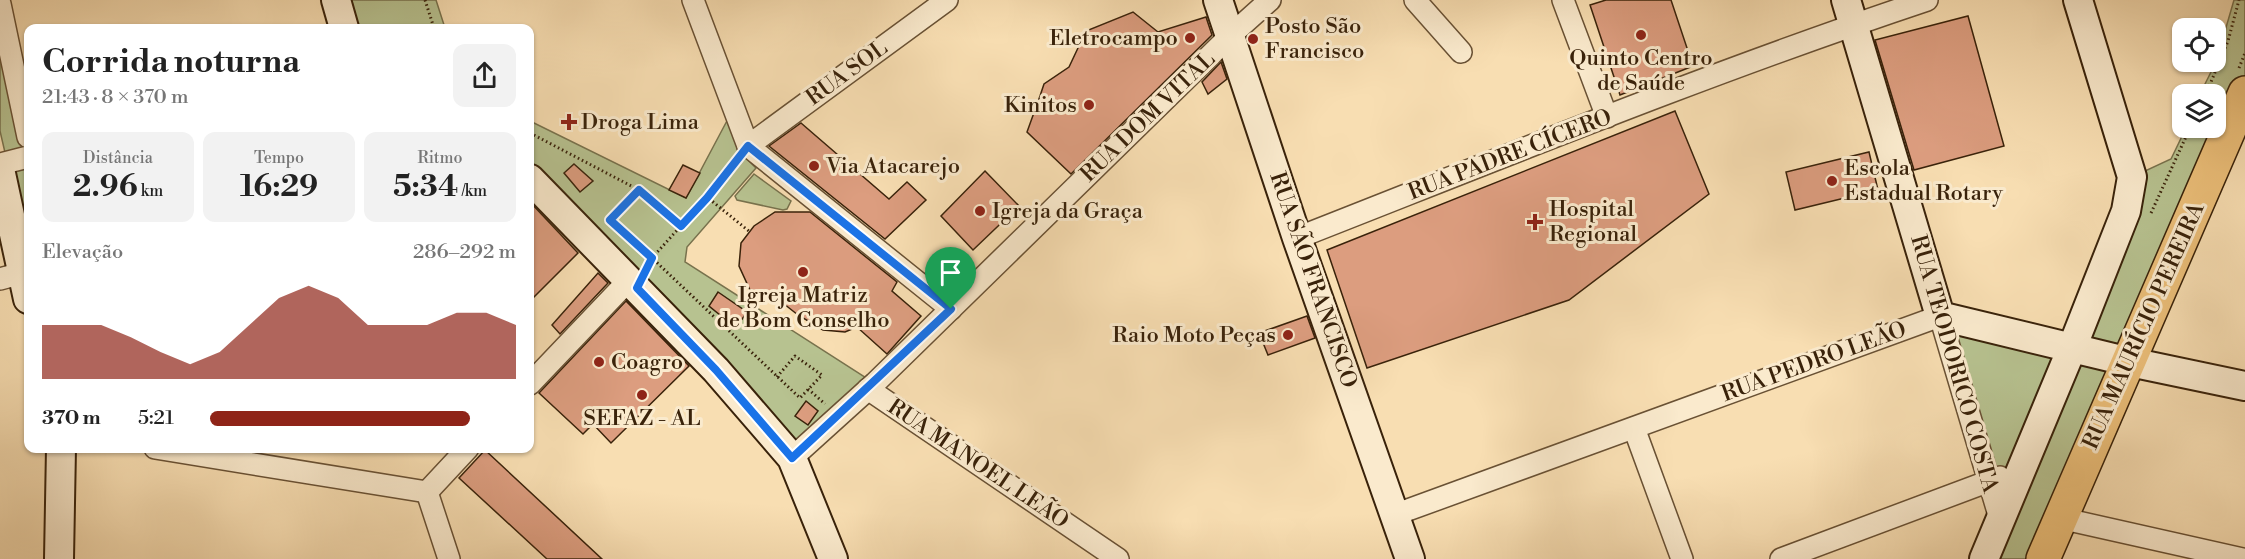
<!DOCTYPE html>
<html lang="pt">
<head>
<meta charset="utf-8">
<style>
	:root { --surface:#fff; --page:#f2f2f2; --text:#222; --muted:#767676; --accent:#8f2418 }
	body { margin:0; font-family:"Libre Bodoni",serif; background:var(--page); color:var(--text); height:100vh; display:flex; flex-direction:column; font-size:22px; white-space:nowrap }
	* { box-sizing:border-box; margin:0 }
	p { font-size:20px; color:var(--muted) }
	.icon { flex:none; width:33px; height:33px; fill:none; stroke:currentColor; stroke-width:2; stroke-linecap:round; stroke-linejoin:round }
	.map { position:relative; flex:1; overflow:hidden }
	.panel { position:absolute; left:24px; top:24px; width:510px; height:429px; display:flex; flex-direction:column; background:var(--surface); border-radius:12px; box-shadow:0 2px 4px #0004 }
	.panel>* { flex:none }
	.buttons { position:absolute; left:2172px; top:18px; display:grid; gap:12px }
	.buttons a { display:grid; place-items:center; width:54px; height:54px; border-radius:12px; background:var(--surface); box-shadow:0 2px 4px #0004; font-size:30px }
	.pin { position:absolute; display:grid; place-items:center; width:51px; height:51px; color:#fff; margin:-62px -26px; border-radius:50% 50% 50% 0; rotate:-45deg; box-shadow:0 0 6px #0007 }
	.pin .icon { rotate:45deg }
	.round { display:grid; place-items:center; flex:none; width:63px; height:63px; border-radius:12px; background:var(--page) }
	.overview { display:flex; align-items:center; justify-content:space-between; height:102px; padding:0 18px }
	h1 { font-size:33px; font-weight:700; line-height:45px }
	.figures { display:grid; grid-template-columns:repeat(3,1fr); gap:9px; height:102px; padding:6px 18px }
	.figures div { display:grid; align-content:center; border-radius:12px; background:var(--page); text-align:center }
	.figures b { font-size:30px; font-weight:700 }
	.figures small { font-size:16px; font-weight:400 }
	.figures p { font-size:16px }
	.chart { height:168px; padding:12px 18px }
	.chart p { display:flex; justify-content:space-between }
	.chart svg { width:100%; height:108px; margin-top:6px; fill:var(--accent); opacity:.7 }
	ul { padding:0 18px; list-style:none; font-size:20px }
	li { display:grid; grid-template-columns:96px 72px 1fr; align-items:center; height:45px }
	li i { height:15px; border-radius:8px; background:var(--accent) }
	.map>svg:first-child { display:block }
	.green { fill:#b7c290; stroke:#78724d; stroke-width:1.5 }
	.building { fill:#dc9d7f; stroke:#39220a; stroke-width:1.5 }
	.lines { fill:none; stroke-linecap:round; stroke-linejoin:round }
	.street-casing { stroke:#695134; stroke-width:24 }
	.secondary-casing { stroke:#39220a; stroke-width:32 }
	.primary-casing { stroke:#39220a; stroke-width:36 }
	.path { stroke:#39220a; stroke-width:3; stroke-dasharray:1.5 3; stroke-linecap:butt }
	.street { stroke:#faeacd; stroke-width:21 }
	.secondary { stroke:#faeacd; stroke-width:28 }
	.primary { stroke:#ecbf79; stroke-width:33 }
	.route-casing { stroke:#fff; stroke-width:12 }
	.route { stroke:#1a73e8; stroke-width:8 }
	.poi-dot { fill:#8f2418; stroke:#faeacd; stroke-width:2 }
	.labels { text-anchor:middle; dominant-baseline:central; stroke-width:6; stroke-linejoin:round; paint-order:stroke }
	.poi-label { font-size:22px; fill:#39220a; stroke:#faeacd; text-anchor:start }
	.street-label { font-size:22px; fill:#39220a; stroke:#faeacd }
</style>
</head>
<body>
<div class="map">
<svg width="2245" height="559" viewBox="0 0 2245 559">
	<rect width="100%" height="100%" fill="#f8deb2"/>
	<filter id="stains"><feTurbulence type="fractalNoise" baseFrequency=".00333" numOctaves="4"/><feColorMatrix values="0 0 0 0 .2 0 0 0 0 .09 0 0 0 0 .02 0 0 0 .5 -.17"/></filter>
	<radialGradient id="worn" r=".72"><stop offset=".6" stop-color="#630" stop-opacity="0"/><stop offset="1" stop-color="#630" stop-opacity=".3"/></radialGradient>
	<g class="green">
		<polygon points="0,0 22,84 28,83 28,252 0,131"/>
		<polygon points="346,0 436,0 445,28 356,28"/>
		<polygon points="2234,0 2245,0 2245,93 2043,559 1984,559 2001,522 1940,316 2072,348 2132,177 2171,159 2186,128 2216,128 2216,94 2200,94 2216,62"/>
		<polygon points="729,117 742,154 756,168 687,247 685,262 868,379 793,447 541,171 530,164 530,121 686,198"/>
		<polygon points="754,174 791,201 787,209 783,210 737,200 735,196"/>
	</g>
	<g class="building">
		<polygon points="1606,0 1671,0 1693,66 1620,95 1590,5"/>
		<polygon points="1133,12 1158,32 1206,17 1212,35 1071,174 1027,132 1040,96 1044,84 1069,67 1086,31"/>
		<polygon points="1968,16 2004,146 1914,170 1875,40"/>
		<polygon points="1221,62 1227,79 1208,94 1202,82"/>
		<polygon points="1675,111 1709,194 1569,300 1367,368 1327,250"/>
		<polygon points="801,123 889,199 907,182 926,200 885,239 769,146"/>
		<polygon points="1869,152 1878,190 1795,210 1786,172"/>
		<polygon points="574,164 593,181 580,192 564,173"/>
		<polygon points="683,165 700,173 686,198 669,190"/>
		<polygon points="985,171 1019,206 973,250 941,216"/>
		<polygon points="530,202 578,253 530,301"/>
		<polygon points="775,212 810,212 897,282 892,291 921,316 887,354 857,327 845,332 823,330 798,315 770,293 750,290 739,266 741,243 754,226"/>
		<polygon points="598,273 608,283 560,334 552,325"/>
		<polygon points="718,292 747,312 736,328 709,306"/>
		<polygon points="626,301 689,366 611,443 593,424 583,434 539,393"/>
		<polygon points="1307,316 1315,338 1268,355 1259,333"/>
		<polygon points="806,401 818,411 808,425 795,416"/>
		<polygon points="485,450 602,559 547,559 459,478"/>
	</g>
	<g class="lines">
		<g class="street-casing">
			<g id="street">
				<polyline points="693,0 748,146 951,309"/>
				<polyline points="1415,0 1461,52"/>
				<polyline points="1563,0 1607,117"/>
				<polyline points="0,4 28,137"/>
				<polyline points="748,146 947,0"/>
				<polyline points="0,164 28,157"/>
				<path d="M 1297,238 C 1506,156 1714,71 1927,0"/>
				<polyline points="0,279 22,273"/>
				<polyline points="530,384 629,280"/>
				<polyline points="868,389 1118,559"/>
				<polyline points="1634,428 1682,559"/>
				<polyline points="155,448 427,492"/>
				<polyline points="792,458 875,383 1231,35 1270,0"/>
				<polyline points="427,492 449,559"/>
				<polyline points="427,492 468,448"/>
				<polyline points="1394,515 1940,316 2001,522"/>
				<polyline points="2060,518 2243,559"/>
				<polyline points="1781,559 2000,477"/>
			</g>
		</g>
		<g class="secondary-casing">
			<g id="secondary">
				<polyline points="336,0 344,28"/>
				<polyline points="1218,0 1297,238 1410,559"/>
				<polyline points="1846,0 1940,316 2130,362 2245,386"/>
				<polyline points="0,169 28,299"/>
				<polyline points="530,179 716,370 792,458 833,559"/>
				<polyline points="59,559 61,448"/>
				<polyline points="1984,559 2072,348 2126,211 2132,177 2078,0"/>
			</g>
		</g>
		<g class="primary-casing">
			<polyline id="primary" points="2043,559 2245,93"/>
		</g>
		<g class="path">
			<polyline points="425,0 434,28"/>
			<polyline points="2239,68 2245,53"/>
			<polyline points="2206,94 2228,41 2239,0"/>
			<polyline points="530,133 639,190"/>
			<polyline points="707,197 736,161"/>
			<polyline points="2151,213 2190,128"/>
			<polyline points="681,226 639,190 610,220 652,258 707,197 750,232"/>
			<polyline points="647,268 652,258 800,398 822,375 795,356 776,378"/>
			<polyline points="808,389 825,404"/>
		</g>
		<use href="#street" class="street"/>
		<use href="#secondary" class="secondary"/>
		<use href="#primary" class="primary"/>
	</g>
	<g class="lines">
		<g class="route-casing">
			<polygon id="route" points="748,146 951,309 792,458 716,370 637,288 652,258 610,220 639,190 681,226 707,198"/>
		</g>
		<use href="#route" class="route"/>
	</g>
	<g class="poi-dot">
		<circle cx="1641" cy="35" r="6"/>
		<circle cx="1190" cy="38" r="6"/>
		<circle cx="1253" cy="39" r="6"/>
		<circle cx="1089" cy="105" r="6"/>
		<path d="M566 113h6v6h6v6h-6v6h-6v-6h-6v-6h6z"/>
		<circle cx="814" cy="166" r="6"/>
		<circle cx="1832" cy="181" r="6"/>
		<circle cx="980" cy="211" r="6"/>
		<path d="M1532 213h6v6h6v6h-6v6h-6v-6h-6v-6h6z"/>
		<circle cx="803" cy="272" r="6"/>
		<circle cx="1288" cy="335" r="6"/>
		<circle cx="599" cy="362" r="6"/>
		<circle cx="642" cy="395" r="6"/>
	</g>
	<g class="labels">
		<g class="poi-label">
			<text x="1265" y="26">Posto São<tspan x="1265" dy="25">Francisco</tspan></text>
			<text x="1178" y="38" text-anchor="end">Eletrocampo</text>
			<text x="1641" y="58" text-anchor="middle">Quinto Centro<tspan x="1641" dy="25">de Saúde</tspan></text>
			<text x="1077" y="105" text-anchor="end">Kinitos</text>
			<text x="581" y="122">Droga Lima</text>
			<text x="826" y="166">Via Atacarejo</text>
			<text x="1844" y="168">Escola<tspan x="1844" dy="25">Estadual Rotary</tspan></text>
			<text x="1549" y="209">Hospital<tspan x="1549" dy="25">Regional</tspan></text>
			<text x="992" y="211">Igreja da Graça</text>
			<text x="803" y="295" text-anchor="middle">Igreja Matriz<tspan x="803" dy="25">de Bom Conselho</tspan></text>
			<text x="1276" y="335" text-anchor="end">Raio Moto Peças</text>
			<text x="611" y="362">Coagro</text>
			<text x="642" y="418" text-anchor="middle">SEFAZ - AL</text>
		</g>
		<g class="street-label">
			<text transform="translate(847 73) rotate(-36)">RUA SOL</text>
			<text transform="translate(1148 117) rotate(-44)">RUA DOM VITAL</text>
			<text transform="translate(1510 155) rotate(-21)">RUA PADRE CÍCERO</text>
			<text transform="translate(1313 280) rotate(71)">RUA SÃO FRANCISCO</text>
			<text transform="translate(2144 326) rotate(-66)">RUA MAURÍCIO PEREIRA</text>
			<text transform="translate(1814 362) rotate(-20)">RUA PEDRO LEÃO</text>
			<text transform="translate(1954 364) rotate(74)">RUA TEODORICO COSTA</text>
			<text transform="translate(978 464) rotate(34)">RUA MANOEL LEÃO</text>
		</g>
	</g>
	<rect width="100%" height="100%" filter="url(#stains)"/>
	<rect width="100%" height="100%" fill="url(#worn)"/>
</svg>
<div class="buttons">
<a><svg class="icon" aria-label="locate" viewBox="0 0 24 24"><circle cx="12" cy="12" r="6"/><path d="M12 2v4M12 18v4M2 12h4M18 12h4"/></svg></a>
<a><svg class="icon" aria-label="layers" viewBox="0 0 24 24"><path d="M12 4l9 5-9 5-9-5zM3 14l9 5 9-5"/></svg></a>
</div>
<div class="pin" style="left:951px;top:309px;background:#1e9e55"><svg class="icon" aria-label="arrive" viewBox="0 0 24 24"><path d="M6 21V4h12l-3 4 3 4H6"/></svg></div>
<section class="panel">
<div class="overview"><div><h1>Corrida noturna</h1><p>21:43 · 8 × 370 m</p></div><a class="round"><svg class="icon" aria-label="share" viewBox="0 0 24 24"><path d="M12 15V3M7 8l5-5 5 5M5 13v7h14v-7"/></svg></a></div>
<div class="figures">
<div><p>Distância</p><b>2.96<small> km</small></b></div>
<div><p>Tempo</p><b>16:29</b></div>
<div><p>Ritmo</p><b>5:34<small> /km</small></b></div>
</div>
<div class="chart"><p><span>Elevação</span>286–292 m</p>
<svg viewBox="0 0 160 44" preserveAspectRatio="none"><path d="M0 44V22L10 22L20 22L30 27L40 33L50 38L60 33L70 22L80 11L90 6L100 11L110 22L120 22L130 22L140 17L150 17L160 22V44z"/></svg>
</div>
<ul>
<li><b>370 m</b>5:21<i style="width:85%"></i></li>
</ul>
</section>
</div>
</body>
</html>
